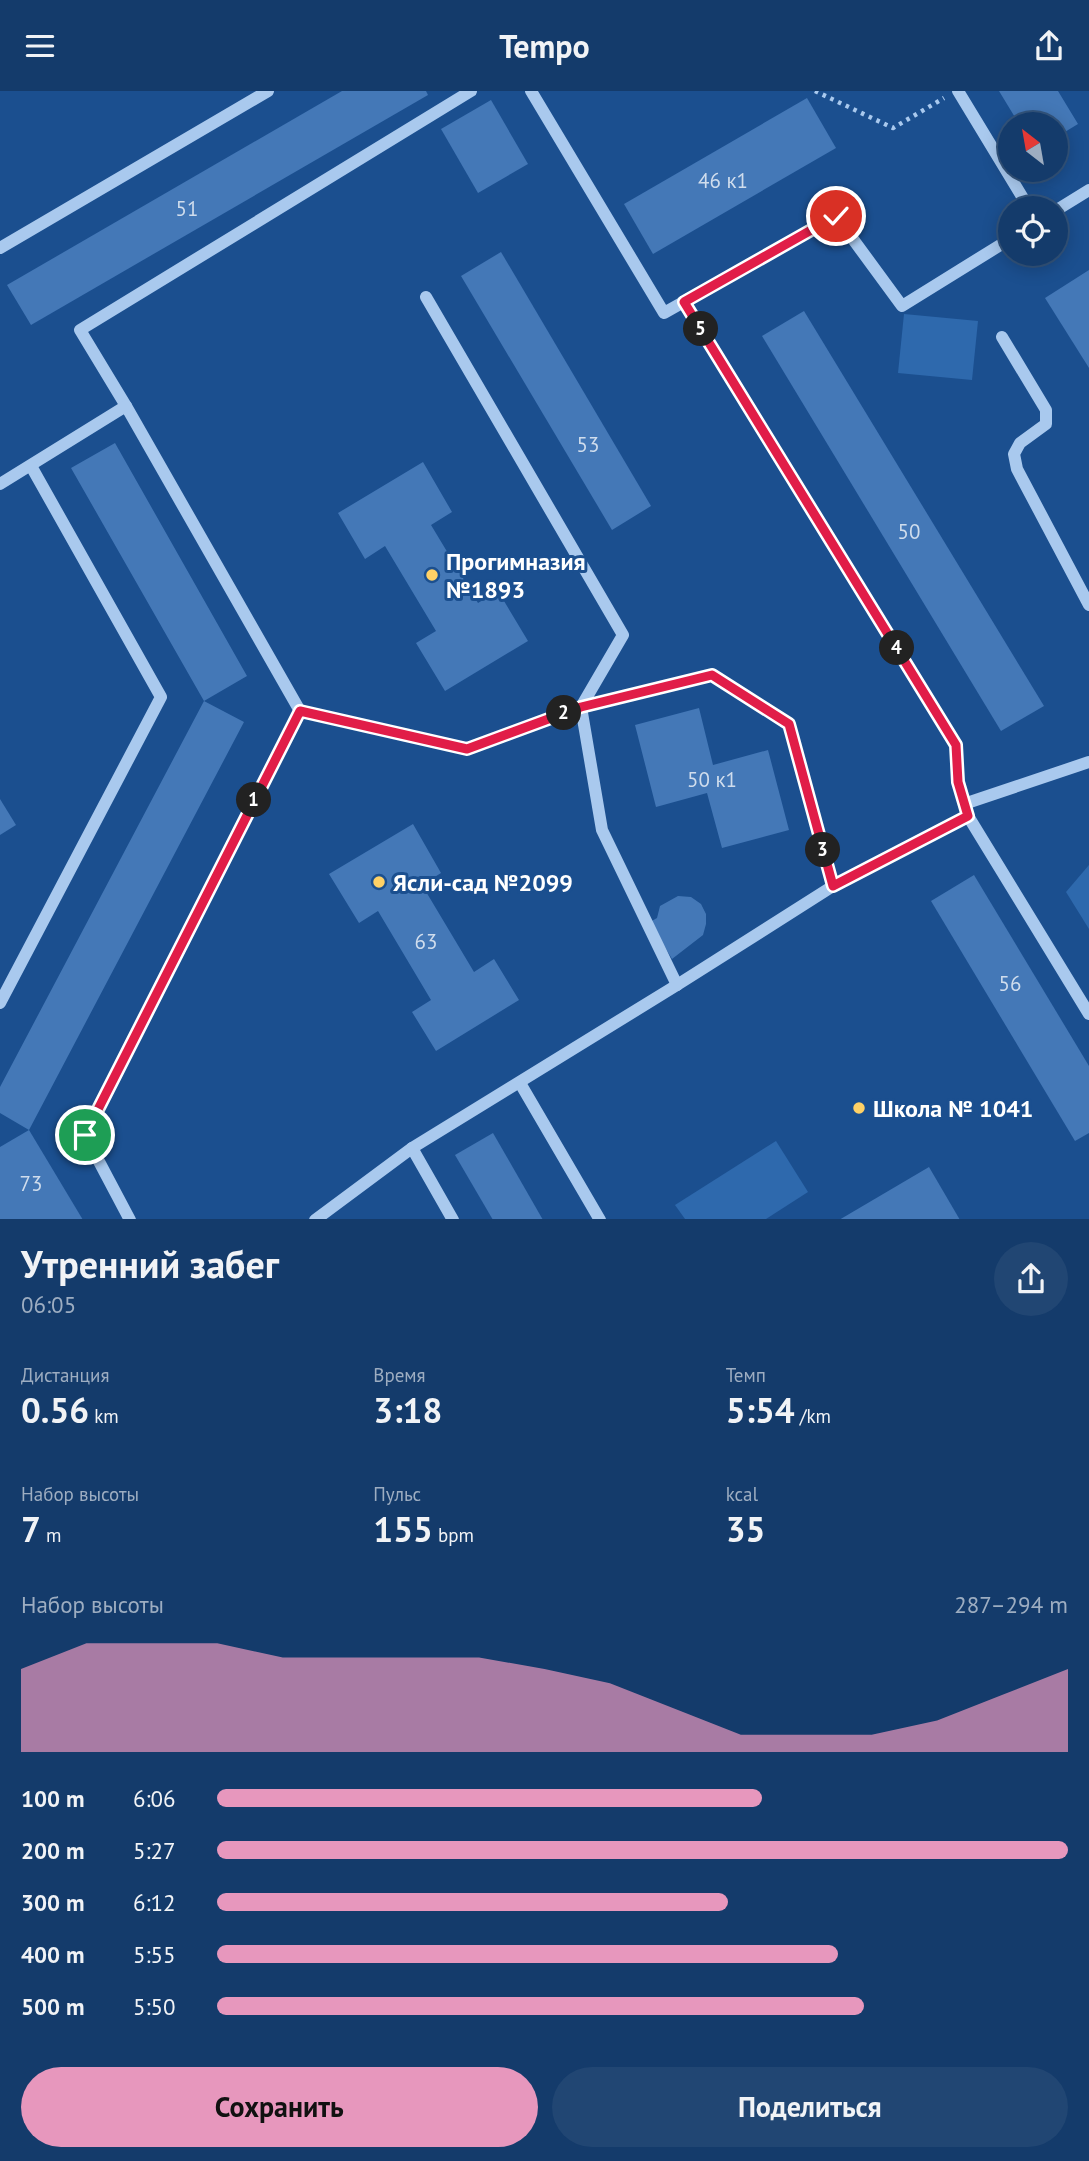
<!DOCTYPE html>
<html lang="ru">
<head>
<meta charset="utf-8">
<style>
	:root { --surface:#143b6b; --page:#214673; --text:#f1f3f6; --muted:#9dadc1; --line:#33557e; --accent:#e797bd }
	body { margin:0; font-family:"PT Sans",sans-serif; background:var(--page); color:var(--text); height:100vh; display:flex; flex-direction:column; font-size:26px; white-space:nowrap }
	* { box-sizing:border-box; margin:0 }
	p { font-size:23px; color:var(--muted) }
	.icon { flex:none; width:38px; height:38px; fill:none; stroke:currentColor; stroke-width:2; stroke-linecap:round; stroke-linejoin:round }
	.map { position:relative; height:1128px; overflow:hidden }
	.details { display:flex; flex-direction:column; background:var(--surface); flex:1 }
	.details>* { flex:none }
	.needle { width:46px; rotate:329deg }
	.controls { position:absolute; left:998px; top:21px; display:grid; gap:14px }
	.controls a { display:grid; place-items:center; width:70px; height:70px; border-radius:50%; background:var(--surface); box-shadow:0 4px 18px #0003,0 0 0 2px var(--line); font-size:35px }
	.pin { position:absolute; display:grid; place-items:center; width:60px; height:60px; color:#fff; margin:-30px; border:4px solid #fff; border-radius:50%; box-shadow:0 2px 7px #0007 }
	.km { position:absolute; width:35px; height:35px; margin:-18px; border-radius:50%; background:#222; color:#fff; font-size:19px; line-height:35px; text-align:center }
	.round { display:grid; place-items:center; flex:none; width:74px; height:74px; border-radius:37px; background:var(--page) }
	.summary { display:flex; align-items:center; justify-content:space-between; height:119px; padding:0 21px }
	h1 { font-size:38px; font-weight:600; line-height:52px }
	.stats { display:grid; grid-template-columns:repeat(3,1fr); gap:10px; height:119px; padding:7px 21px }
	.stats div { display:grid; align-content:center }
	.stats b { font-size:35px; font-weight:600 }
	.stats small { font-size:19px; font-weight:400 }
	.stats p { font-size:19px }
	.chart { height:196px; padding:14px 21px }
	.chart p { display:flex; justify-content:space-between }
	.chart svg { width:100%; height:126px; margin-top:7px; fill:var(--accent); opacity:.7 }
	.button { display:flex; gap:14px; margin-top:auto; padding:14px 21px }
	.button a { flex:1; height:80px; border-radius:42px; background:var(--accent); color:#111; font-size:28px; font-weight:600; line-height:80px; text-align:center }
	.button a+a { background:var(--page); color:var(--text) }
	ul { padding:0 21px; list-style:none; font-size:23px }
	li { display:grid; grid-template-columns:112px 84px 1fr; align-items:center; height:52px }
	li i { height:18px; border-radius:9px; background:var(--accent) }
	header { display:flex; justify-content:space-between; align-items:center; height:91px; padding:0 21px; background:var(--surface); font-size:32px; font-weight:600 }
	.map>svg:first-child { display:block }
	.green { fill:#2e69ad }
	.building { fill:#4478b7 }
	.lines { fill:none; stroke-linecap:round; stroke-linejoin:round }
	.path { stroke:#a9c9ee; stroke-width:4.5; stroke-dasharray:3.5 5; stroke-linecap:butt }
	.minor { stroke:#a9c9ee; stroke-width:12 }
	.route-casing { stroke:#fff; stroke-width:14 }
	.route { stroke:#e11d48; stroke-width:9 }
	.poi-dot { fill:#ffd166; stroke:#1b4f8f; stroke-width:2.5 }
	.labels { text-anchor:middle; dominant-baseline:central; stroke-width:6; stroke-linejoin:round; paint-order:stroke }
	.number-label { font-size:21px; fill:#d0dded }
	.poi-label { font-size:24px; font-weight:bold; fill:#fff; stroke:#1b4f8f; text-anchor:start }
</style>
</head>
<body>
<header><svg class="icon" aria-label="menu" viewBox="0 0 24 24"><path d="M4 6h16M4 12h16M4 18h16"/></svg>Tempo<svg class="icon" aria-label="share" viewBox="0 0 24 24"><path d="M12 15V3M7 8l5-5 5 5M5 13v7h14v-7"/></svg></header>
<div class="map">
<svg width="1089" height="1129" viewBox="0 0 1089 1129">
	<rect width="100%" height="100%" fill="#1b4f8f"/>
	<g class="green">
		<polygon points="904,223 978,230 972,289 898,282"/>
		<polygon points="1089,774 1089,838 1066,801"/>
		<polygon points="776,1050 808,1101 766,1128 685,1128 675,1114"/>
	</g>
	<g class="building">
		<polygon points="342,0 426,0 428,4 31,234 7,194"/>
		<polygon points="999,0 1058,0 1078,33 1055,47 1055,33 1019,33"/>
		<polygon points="807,7 836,57 653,163 624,113"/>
		<polygon points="491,9 528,73 478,102 441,38"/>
		<polygon points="501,161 651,415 612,439 461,185"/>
		<polygon points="1089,179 1089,277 1045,207"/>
		<polygon points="804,220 1044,615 1001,640 762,245"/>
		<polygon points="115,352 247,585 204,610 244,631 29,1039 0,1022 0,996 204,610 71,377"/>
		<polygon points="423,371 452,421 431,434 478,512 498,500 528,550 445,600 416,552 436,540 385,455 365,468 338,422"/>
		<polygon points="699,617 713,674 768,659 789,739 722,757 707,702 656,716 635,634"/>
		<polygon points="0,708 16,734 0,744"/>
		<polygon points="413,733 441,782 422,794 474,881 494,868 519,909 436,960 412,921 431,909 378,820 359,832 329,783"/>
		<polygon points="974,784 1089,975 1089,1042 1075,1050 931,810"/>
		<polygon points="678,805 691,806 701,813 706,823 706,833 703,844 672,868 650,831 657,827 660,815"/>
		<polygon points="29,1039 83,1129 0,1129 0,1056"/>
		<polygon points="493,1042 543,1129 493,1129 455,1064"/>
		<polygon points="929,1076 960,1129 839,1129"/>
	</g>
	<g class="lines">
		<polyline class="path" points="815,0 893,37 944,7"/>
		<g class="minor">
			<polyline points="531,0 664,222 836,125 902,215 1010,148"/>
			<polyline points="958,0 1029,117"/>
			<polyline points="1055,120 1089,99"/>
			<polyline points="0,157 268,0"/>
			<polyline points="684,211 956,654 958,691 968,725"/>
			<polyline points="1002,246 1046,319 1046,333 1020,352 1014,363 1017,378 1089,514"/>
			<polyline points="126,315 80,239 471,0"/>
			<polyline points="0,393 126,315 300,620 85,1044 130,1129"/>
			<polyline points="300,620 467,658 581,616 623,544 426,206"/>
			<polyline points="964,713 1089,671"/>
			<polyline points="677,894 602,739 581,616 712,584 789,633 833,795"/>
			<polyline points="0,912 161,606 31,375"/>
			<polyline points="520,992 600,1129"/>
			<polyline points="412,1057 453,1129"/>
			<polyline points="315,1129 412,1057 677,894 833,795 968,725 1089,923"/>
		</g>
	</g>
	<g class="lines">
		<g class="route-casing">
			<polyline id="route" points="85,1044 300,620 467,658 581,616 712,584 789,633 833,795 968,725 958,691 956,654 684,211 836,125"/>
		</g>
		<use href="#route" class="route"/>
	</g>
	<g class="poi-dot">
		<circle cx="432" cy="484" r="7"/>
		<circle cx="379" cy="791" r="7"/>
		<circle cx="859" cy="1017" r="7"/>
	</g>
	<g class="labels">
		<g class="number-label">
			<text x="723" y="89">46 к1</text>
			<text x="187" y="117">51</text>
			<text x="588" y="353">53</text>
			<text x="909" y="440">50</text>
			<text x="712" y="688">50 к1</text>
			<text x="426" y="850">63</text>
			<text x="1010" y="892">56</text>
			<text x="31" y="1092">73</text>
		</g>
		<g class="poi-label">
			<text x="446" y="470">Прогимназия<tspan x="446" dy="28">№1893</tspan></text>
			<text x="393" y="791">Ясли-сад №2099</text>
			<text x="873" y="1017">Школа № 1041</text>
		</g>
	</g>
</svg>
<div class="controls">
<a><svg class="needle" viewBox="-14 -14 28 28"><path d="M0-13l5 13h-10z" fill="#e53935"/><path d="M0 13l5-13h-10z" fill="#9dadc1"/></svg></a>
<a><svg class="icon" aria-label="locate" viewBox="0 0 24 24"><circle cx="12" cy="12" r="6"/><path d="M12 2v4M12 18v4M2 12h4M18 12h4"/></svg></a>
</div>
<div class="pin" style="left:85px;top:1044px;background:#1e9e55"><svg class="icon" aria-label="arrive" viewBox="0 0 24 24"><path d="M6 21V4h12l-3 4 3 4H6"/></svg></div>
<div class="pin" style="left:836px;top:125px;background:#d93025"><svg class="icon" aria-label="check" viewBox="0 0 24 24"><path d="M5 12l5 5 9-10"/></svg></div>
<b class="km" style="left:254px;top:709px">1</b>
<b class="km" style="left:564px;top:622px">2</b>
<b class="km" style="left:823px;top:759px">3</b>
<b class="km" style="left:897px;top:557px">4</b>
<b class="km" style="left:701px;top:238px">5</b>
</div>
<section class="details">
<div class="summary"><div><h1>Утренний забег</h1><p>06:05</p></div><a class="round"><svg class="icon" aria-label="share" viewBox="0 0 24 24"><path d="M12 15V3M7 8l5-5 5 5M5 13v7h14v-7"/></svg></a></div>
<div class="stats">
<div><p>Дистанция</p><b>0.56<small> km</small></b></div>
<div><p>Время</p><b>3:18</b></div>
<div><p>Темп</p><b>5:54<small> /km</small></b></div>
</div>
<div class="stats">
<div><p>Набор высоты</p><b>7<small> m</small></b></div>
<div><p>Пульс</p><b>155<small> bpm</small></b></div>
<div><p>kcal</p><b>35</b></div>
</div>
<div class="chart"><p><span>Набор высоты</span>287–294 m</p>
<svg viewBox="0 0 160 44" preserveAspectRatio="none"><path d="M0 44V15L10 6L20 6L30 6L40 11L50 11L60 11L70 11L80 15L90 20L100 29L110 38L120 38L130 38L140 33L150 24L160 15V44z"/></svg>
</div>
<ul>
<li><b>100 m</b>6:06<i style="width:64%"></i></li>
<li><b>200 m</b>5:27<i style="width:100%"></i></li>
<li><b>300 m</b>6:12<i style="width:60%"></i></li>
<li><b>400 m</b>5:55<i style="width:73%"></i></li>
<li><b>500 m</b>5:50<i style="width:76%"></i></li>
</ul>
<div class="button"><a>Сохранить</a><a>Поделиться</a></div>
</section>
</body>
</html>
